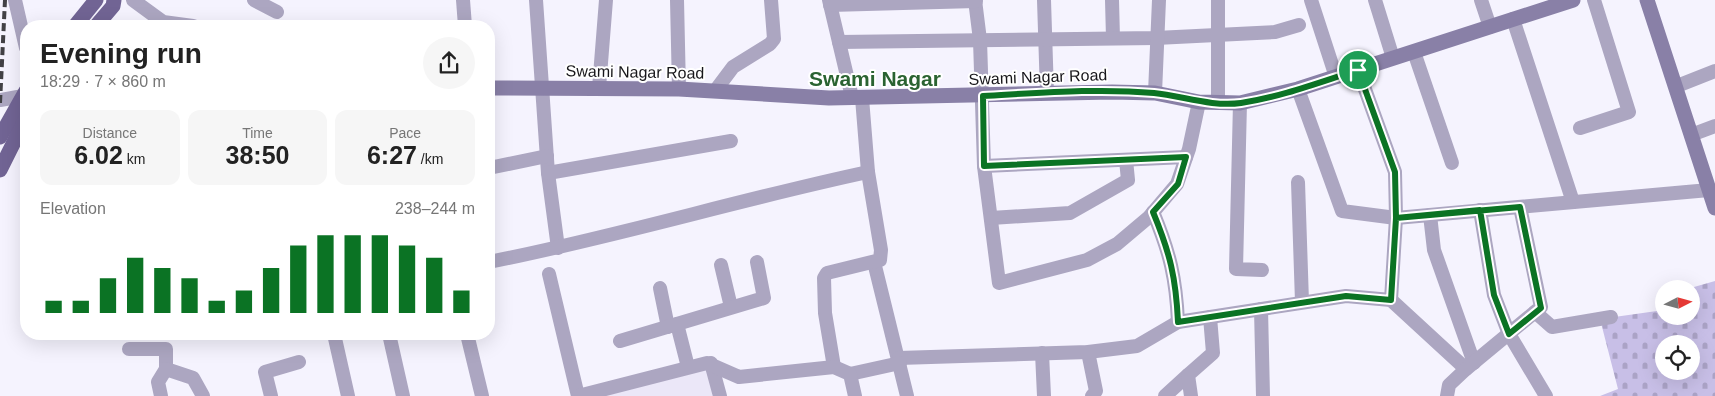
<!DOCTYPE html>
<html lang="en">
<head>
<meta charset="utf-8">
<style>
	:root { --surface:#fff; --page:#f6f6f6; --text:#222; --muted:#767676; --accent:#0b7324 }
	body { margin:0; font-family:Arial,sans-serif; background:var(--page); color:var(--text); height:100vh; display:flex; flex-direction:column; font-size:19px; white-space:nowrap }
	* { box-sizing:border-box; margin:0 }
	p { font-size:16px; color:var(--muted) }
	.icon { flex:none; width:28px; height:28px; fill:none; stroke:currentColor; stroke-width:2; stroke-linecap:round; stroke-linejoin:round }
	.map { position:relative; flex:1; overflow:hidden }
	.sheet { position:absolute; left:20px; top:20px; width:475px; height:320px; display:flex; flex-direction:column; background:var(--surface); border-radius:20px; box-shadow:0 5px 20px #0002 }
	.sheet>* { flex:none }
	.needle { width:32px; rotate:84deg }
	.controls { position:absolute; left:1655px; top:280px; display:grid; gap:10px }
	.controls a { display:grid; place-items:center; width:45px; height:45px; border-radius:50%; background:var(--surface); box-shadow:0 5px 20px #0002; font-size:25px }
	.pin { position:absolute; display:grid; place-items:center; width:42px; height:42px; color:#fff; margin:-21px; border:2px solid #fff; border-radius:50%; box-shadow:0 1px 5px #0007 }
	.round { display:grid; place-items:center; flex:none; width:52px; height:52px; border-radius:26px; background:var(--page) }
	.headline { display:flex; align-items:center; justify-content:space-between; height:85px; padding:0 20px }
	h1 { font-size:28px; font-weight:600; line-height:38px }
	.figures { display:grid; grid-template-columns:repeat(3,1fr); gap:8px; height:85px; padding:5px 20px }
	.figures div { display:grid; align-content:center; border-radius:12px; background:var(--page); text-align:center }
	.figures b { font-size:25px; font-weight:600 }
	.figures small { font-size:14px; font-weight:400 }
	.figures p { font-size:14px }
	.chart { height:140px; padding:10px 20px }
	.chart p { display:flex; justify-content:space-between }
	.chart svg { width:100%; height:90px; margin-top:5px; stroke:var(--accent); stroke-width:6 }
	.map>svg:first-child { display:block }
	.built { fill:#ebe7f8 }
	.cemetery { fill:url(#cemetery-stones); fill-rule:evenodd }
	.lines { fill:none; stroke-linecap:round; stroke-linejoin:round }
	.street { stroke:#aca6c1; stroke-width:14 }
	.secondary { stroke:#8980a7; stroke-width:15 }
	.primary { stroke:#716494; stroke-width:15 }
	.rail { stroke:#424146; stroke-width:4; stroke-dasharray:8 4; stroke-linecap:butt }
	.route-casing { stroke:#fff; stroke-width:10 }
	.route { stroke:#0b7324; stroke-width:6 }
	.labels { text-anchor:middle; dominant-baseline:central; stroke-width:4; stroke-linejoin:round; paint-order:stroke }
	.street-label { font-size:16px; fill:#17161a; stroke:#fff }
	.district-label { font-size:21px; font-weight:bold; fill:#2a6331; stroke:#fff }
</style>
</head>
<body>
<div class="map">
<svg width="1715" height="396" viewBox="0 0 1715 396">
	<defs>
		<pattern id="cemetery-stones" width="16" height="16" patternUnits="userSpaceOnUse" patternTransform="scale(1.25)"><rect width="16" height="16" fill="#c8bfe7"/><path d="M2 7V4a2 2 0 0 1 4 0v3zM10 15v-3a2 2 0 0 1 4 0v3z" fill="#aba3c6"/></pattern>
	</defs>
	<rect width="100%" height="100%" fill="#f5f3fe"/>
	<polygon class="built" points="707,369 713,396 600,396"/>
	<path class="cemetery" d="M 1715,281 L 1715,396 L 1600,396 L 1618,389 L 1600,319 L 1664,310 L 1664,316 L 1691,316 L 1691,289 L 1687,289 ZM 1664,344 L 1691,344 L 1691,371 L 1664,371 Z"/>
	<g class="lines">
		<g class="street">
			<polyline points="15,0 26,48"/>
			<polyline points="133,0 163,22 193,26"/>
			<polyline points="254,0 277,12"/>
			<polyline points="463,0 465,26"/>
			<polyline points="536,0 548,173 558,248"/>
			<polyline points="677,0 679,89"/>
			<polyline points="829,0 852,97"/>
			<polyline points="975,0 980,40 984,166 999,283 1087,260 1117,244 1149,217 1177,184 1189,149 1199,102"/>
			<polyline points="1044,0 1047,93"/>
			<polyline points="1112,0 1113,38"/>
			<polyline points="1311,0 1336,77"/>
			<polyline points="1375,0 1393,58"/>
			<polyline points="1481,0 1490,27"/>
			<polyline points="830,5 976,1"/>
			<polyline points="1513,19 1573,202"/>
			<polyline points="839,42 1156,38 1275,32 1299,25"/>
			<polyline points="1414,52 1452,163"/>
			<polyline points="1358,70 1395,172 1396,218 1391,300"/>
			<polyline points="1677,86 1715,71"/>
			<polyline points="599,88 606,0"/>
			<polyline points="1298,89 1342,211 1396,218 1709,190"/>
			<polyline points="715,91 733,67 770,44 774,39 771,0"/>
			<polyline points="1155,93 1159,0"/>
			<polyline points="0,100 23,96"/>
			<polyline points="1218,103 1218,0"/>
			<polyline points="1240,103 1236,269 1262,270"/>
			<polyline points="1580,128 1629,112 1594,0"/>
			<polyline points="1691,135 1715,126"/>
			<polyline points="984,166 1186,157"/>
			<polyline points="489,168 547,156"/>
			<polyline points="548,173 731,141"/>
			<polyline points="1298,182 1302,302"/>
			<polyline points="1480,210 1494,295 1509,334 1546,396"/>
			<path d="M 1153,212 C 1170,253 1176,278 1178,322"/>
			<polyline points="1430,215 1434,250 1474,363"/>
			<polyline points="991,218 1070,213 1128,180 1126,160"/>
			<path d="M 489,262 C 616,237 741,199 868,172"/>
			<polyline points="874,262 907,396"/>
			<polyline points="721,265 731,307"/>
			<polyline points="549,274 578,396"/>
			<polyline points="660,288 668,327"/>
			<polyline points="1261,309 1263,396"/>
			<polyline points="1535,312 1552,327 1611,317"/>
			<polyline points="677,324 688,367"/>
			<polyline points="334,334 348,396"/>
			<polyline points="389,334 403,396"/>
			<polyline points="467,334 482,396"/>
			<polyline points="620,341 764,298 757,262"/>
			<polyline points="129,349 166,349 166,369 193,378 203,396"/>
			<polyline points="1088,352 1096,391 1092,396"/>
			<polyline points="1042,353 1044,396"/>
			<polyline points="899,358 1088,352 1137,346 1178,322 1346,296 1391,300 1466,369 1541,307 1520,207"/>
			<polyline points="711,363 720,396"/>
			<polyline points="834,367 825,313 824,278 827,273 880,260 881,250 868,172 862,98"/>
			<polyline points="850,374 900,363"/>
			<polyline points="161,396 158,382 166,369"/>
			<polyline points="271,396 265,372 299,362"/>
			<polyline points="578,396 707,363 739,377 834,367 850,374 855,396"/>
			<polyline points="1165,396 1188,375"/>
			<polyline points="1191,396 1188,375 1213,353 1210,317"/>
			<polyline points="1447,396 1449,385 1466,369"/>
		</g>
		<g class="secondary">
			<polyline points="1647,0 1715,208"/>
			<polyline points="489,88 679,89 829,98 1112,92 1155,93 1199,102 1240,103 1298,89 1573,0"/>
		</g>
		<g class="primary">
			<polyline points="75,26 96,0"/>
			<polyline points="96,26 113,6 114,0"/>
			<polyline points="0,137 26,91"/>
			<polyline points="0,170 26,118"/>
		</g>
		<polyline class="rail" points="0,103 5,0"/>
	</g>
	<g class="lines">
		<g class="route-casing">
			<path id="route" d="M 1358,70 C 1320,82 1281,97 1241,103 C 1211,107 1183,96 1154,93 C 1098,88 1039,93 983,96 L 984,166 L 1186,157 L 1178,184 L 1153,212 C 1170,253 1176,278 1178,322 L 1346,296 L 1391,300 L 1396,218 L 1520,207 L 1541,308 L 1509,334 L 1494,295 L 1480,210 L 1396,218 L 1395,172 L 1358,70"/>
		</g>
		<use href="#route" class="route"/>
	</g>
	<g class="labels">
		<g class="street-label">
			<text transform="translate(635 72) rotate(1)">Swami Nagar Road</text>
			<text transform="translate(1038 77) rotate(-2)">Swami Nagar Road</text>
		</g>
		<g class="district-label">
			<text x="875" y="78">Swami Nagar</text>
		</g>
	</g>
</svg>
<div class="controls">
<a><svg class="needle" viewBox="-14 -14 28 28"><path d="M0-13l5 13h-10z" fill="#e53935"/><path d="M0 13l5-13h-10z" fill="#767676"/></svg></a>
<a><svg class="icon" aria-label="locate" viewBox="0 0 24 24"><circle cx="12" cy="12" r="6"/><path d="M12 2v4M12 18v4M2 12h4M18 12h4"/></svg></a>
</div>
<div class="pin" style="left:1358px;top:70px;background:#1e9e55"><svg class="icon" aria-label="arrive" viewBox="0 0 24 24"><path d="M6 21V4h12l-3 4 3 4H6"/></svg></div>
<section class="sheet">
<div class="headline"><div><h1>Evening run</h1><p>18:29 · 7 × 860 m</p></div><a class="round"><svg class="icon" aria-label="share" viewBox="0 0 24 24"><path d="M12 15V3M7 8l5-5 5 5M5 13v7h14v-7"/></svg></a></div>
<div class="figures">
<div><p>Distance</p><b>6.02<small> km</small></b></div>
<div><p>Time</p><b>38:50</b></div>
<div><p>Pace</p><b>6:27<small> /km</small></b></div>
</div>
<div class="chart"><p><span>Elevation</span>238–244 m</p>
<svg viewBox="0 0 160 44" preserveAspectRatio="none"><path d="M5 44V38M15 44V38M25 44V27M35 44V17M45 44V22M55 44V27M65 44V38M75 44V33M85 44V22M95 44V11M105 44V6M115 44V6M125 44V6M135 44V11M145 44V17M155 44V33"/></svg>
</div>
</section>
</div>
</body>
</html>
